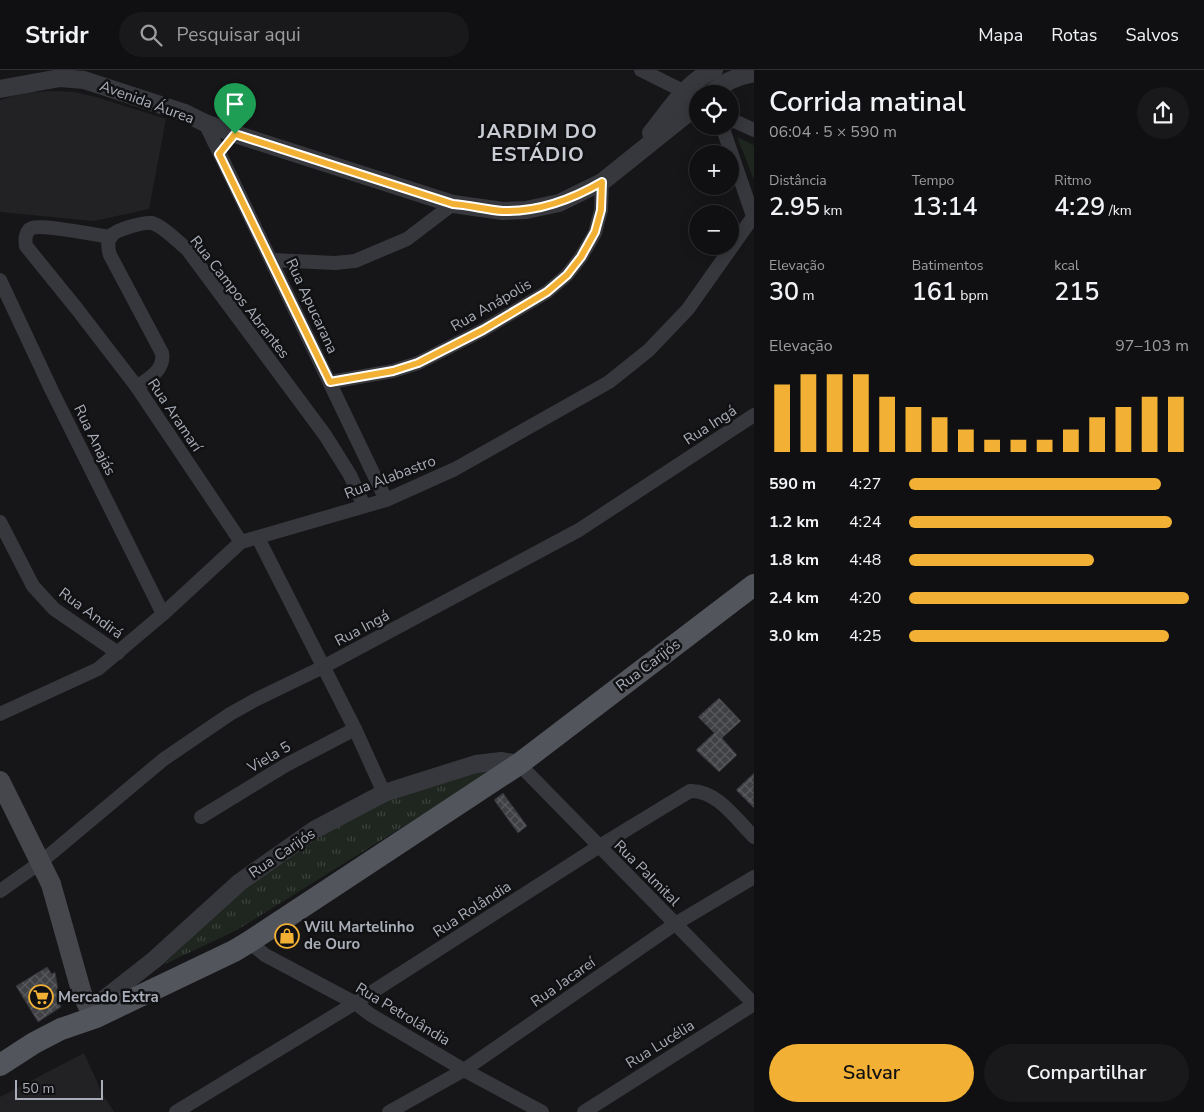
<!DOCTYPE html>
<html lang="pt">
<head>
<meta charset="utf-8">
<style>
	:root { --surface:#101012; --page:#19191b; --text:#f1f3f6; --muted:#9c9d9f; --line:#303032; --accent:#f2b134 }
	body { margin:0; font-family:"Nunito Sans",sans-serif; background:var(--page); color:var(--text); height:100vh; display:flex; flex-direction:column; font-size:19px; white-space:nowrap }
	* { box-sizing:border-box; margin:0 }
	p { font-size:16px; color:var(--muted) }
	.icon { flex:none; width:28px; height:28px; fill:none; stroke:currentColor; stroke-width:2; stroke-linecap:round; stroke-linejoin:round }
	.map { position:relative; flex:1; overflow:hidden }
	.panel { display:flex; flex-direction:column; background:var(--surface); width:450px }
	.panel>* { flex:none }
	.fabs { position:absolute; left:689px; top:15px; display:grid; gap:10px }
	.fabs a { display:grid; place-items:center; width:50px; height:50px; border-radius:50%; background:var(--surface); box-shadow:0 2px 12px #0003,0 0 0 1px var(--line); font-size:25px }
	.scale { position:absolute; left:15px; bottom:12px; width:88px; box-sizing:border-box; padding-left:5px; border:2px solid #a8adb8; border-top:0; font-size:14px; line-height:18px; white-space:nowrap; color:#a8adb8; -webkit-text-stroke:4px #111113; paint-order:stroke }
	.pin { position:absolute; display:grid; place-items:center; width:42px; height:42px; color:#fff; margin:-51px -21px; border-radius:50% 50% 50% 0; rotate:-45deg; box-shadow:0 0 5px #0007 }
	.pin .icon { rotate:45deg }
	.round { display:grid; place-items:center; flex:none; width:52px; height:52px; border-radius:26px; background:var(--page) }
	.summary { display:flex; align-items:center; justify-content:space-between; height:85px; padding:0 15px }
	h1 { font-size:28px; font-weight:600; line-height:38px }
	.figures { display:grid; grid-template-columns:repeat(3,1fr); gap:8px; height:85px; padding:5px 15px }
	.figures div { display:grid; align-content:center }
	.figures b { font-size:25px; font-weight:600 }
	.figures small { font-size:14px; font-weight:400 }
	.figures p { font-size:14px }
	.chart { height:140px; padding:10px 15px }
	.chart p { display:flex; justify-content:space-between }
	.chart svg { width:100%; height:90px; margin-top:5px; stroke:var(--accent); stroke-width:6 }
	.cta { display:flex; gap:10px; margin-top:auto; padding:10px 15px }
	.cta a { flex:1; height:58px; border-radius:30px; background:var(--accent); color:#111; font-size:20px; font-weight:600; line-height:58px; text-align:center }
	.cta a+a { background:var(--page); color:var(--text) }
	ul { padding:0 15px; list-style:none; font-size:16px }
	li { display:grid; grid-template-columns:80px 60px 1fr; align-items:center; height:38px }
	li i { height:12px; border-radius:6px; background:var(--accent) }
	header { display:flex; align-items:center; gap:30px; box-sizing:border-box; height:70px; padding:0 25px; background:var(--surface); border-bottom:1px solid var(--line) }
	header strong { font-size:24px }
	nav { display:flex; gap:28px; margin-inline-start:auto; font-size:18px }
	.search { width:350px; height:45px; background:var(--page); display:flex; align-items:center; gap:12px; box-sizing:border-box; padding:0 18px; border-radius:28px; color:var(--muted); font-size:19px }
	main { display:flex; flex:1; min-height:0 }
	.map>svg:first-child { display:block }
	.built { fill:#222225 }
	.grass { fill:#1e261f }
	.park { fill:url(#park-tufts) }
	.building { fill:url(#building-cross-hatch); stroke:#303034 }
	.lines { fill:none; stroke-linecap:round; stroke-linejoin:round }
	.minor { stroke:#37383d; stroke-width:14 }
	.tertiary { stroke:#37383d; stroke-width:18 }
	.secondary { stroke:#45474d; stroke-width:20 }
	.primary { stroke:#53555c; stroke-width:22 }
	.route-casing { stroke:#fff; stroke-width:10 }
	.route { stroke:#f2b134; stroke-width:6 }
	.labels { text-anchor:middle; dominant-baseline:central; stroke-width:5; stroke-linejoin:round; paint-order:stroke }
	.street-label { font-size:15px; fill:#a8adb8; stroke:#111113 }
	.poi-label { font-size:15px; font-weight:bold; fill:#a8adb8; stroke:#111113; text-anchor:start }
	.district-label { font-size:20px; font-weight:bold; letter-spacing:1px; fill:#c9ccd4; stroke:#111113 }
</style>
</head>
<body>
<header>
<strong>Stridr</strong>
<div class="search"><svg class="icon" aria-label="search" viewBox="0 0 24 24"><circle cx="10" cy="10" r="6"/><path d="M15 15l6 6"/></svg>Pesquisar aqui</div>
<nav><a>Mapa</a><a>Rotas</a><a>Salvos</a></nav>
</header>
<main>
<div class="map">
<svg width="754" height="1042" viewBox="0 0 754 1042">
	<defs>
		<pattern id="park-tufts" width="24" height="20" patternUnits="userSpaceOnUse" patternTransform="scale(1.25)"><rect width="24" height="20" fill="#1e261f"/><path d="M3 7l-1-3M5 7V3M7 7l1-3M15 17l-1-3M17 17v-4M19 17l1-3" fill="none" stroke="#3c433d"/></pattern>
		<pattern id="building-cross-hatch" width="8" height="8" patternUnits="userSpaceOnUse" patternTransform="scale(1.25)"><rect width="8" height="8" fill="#404145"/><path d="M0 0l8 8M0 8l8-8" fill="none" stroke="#595a5e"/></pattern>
	</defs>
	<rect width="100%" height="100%" fill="#161618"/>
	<g class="built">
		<polygon points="52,21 75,22 96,27 166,49 149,139 94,151 0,142 0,30 23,23"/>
		<polygon points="84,983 103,1025 114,1042 0,1042 0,1027"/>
	</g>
	<polygon class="grass" points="737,67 754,75 754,110"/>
	<polygon class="park" points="491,698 481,708 237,860 163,895 247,815 319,767 393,727"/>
	<g class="building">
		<polygon points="719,628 741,651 722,668 737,685 719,702 696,680 714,663 698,647"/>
		<polygon points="754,703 754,738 736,720"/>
		<polygon points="503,723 527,756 518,763 494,730"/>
		<polygon points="47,897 52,904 55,902 61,937 38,952 16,916"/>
	</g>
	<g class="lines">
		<g class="minor">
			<polyline points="641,0 685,22 698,31"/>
			<polyline points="730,49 754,60"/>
			<polyline points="205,53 386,430"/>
			<polyline points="722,56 754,149"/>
			<path d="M 111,167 C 96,165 42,154 32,158 C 25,161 25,170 26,176 L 77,239 L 137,317 L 241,472"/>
			<polyline points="272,190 335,193 355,191 407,169 453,134"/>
			<polyline points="0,210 52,321 163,544"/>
			<polyline points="330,312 393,301 418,293 483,260 547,222 567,205 581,187 595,163 601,140 602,112"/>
			<path d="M 137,317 C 149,308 165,300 162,283 L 110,185 C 108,179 107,172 111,166 C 116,159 144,152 152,153 C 163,156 178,172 187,179 L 325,365 L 350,405 L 364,436"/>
			<polyline points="0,452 33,516 54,539 118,583"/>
			<polyline points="258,468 355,659 384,723"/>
			<polyline points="0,644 98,599 163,544 241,472 386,430 455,399 609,312 649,280 688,239 753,147"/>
			<polyline points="519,694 754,934"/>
			<polyline points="201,747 286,695 355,659"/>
			<polyline points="0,821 41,792 164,689 230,644 255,630 323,597 579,460 754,345"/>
			<polyline points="249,872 265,885 355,933 371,945 464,1000 542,1042"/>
			<path d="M 176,1042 L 355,933 L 598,777 L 690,721 C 717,720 736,749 754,767"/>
			<polyline points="389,1042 464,1000 675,854 754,807"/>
			<polyline points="584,1042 754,934"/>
		</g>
		<g class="tertiary">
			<polyline points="0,19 60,8 84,10 185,43 205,53 235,64 453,134 503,141 526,140 559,133 602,112 698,35"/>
			<path d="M 710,24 C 723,12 737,6 754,3"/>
			<path d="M 651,63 C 669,41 687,11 714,0"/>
			<polyline points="96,947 90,940 154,890 240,812 314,760 384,723 476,694 501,691 519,694"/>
		</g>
		<polyline class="secondary" points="0,711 51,814 82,924 90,940"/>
		<polyline class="primary" points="0,995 34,973 61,959 96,947 234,881 249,872 519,694 754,515"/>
	</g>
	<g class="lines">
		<g class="route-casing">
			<path id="route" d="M 235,64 L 453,134 C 470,135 486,140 503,141 C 539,142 571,130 602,112 L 601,140 L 595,162 L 581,187 L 567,205 L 547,222 L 483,260 L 418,293 L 393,301 L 330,312 L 219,84 Z"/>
		</g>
		<use href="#route" class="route"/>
	</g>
	<defs>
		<g id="shop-ring" transform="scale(1.25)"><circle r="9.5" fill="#111113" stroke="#f2b134" stroke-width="1.5"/><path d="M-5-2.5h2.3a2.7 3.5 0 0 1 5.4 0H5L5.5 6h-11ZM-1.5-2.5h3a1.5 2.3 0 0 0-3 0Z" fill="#f2b134"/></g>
		<g id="supermarket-ring" transform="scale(1.25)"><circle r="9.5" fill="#111113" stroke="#f2b134" stroke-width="1.5"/><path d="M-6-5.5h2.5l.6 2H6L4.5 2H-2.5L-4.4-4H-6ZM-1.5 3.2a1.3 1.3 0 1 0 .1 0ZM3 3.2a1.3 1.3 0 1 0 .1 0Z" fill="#f2b134"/></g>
	</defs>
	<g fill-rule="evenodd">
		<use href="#shop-ring" x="287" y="866"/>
		<use href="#supermarket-ring" x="41" y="927"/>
	</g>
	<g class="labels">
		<g class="street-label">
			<text transform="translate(147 32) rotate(20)">Avenida Áurea</text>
			<text transform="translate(240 227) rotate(52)">Rua Campos Abrantes</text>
			<text transform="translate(491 235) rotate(-30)">Rua Anápolis</text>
			<text transform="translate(312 236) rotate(65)">Rua Apucarana</text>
			<text transform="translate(175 345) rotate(56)">Rua Aramarí</text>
			<text transform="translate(710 355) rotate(-33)">Rua Ingá</text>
			<text transform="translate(95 370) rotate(64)">Rua Anajás</text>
			<text transform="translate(390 407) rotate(-21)">Rua Alabastro</text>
			<text transform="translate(91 543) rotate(36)">Rua Andirá</text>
			<text transform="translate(362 558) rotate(-28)">Rua Ingá</text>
			<text transform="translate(648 595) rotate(-37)">Rua Carijós</text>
			<text transform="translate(269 687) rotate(-30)">Viela 5</text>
			<text transform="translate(282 783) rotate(-34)">Rua Carijós</text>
			<text transform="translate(647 803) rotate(45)">Rua Palmital</text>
			<text transform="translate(472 839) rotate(-33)">Rua Rolândia</text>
			<text transform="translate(563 912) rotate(-35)">Rua Jacareí</text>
			<text transform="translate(403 944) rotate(31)">Rua Petrolândia</text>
			<text transform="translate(660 974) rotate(-32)">Rua Lucélia</text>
		</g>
		<g class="poi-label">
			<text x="304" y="857">Will Martelinho<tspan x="304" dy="17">de Ouro</tspan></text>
			<text x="58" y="927">Mercado Extra</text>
		</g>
		<g class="district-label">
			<text x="538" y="61">JARDIM DO<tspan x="538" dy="23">ESTÁDIO</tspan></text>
		</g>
	</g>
</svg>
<div class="fabs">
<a><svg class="icon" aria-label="locate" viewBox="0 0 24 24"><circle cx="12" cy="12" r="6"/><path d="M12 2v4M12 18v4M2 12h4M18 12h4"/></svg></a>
<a>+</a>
<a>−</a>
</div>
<div class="scale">50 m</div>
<div class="pin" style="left:235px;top:64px;background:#1e9e55"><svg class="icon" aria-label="arrive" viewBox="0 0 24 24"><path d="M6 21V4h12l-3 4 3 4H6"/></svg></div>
</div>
<section class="panel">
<div class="summary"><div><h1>Corrida matinal</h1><p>06:04 · 5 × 590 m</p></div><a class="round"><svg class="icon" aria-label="share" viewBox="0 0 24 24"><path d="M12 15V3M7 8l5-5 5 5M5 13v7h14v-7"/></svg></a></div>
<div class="figures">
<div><p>Distância</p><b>2.95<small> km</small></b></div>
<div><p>Tempo</p><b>13:14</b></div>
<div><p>Ritmo</p><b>4:29<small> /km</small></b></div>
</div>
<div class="figures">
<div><p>Elevação</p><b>30<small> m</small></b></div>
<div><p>Batimentos</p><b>161<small> bpm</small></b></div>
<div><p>kcal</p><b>215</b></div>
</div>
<div class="chart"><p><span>Elevação</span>97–103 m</p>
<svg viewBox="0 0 160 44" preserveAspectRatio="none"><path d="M5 44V11M15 44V6M25 44V6M35 44V6M45 44V17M55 44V22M65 44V27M75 44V33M85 44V38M95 44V38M105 44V38M115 44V33M125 44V27M135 44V22M145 44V17M155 44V17"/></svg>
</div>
<ul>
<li><b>590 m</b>4:27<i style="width:90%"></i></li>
<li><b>1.2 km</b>4:24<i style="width:94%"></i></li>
<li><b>1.8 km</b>4:48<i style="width:66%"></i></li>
<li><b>2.4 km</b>4:20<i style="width:100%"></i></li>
<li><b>3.0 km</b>4:25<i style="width:93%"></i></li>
</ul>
<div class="cta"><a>Salvar</a><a>Compartilhar</a></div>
</section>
</main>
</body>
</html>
